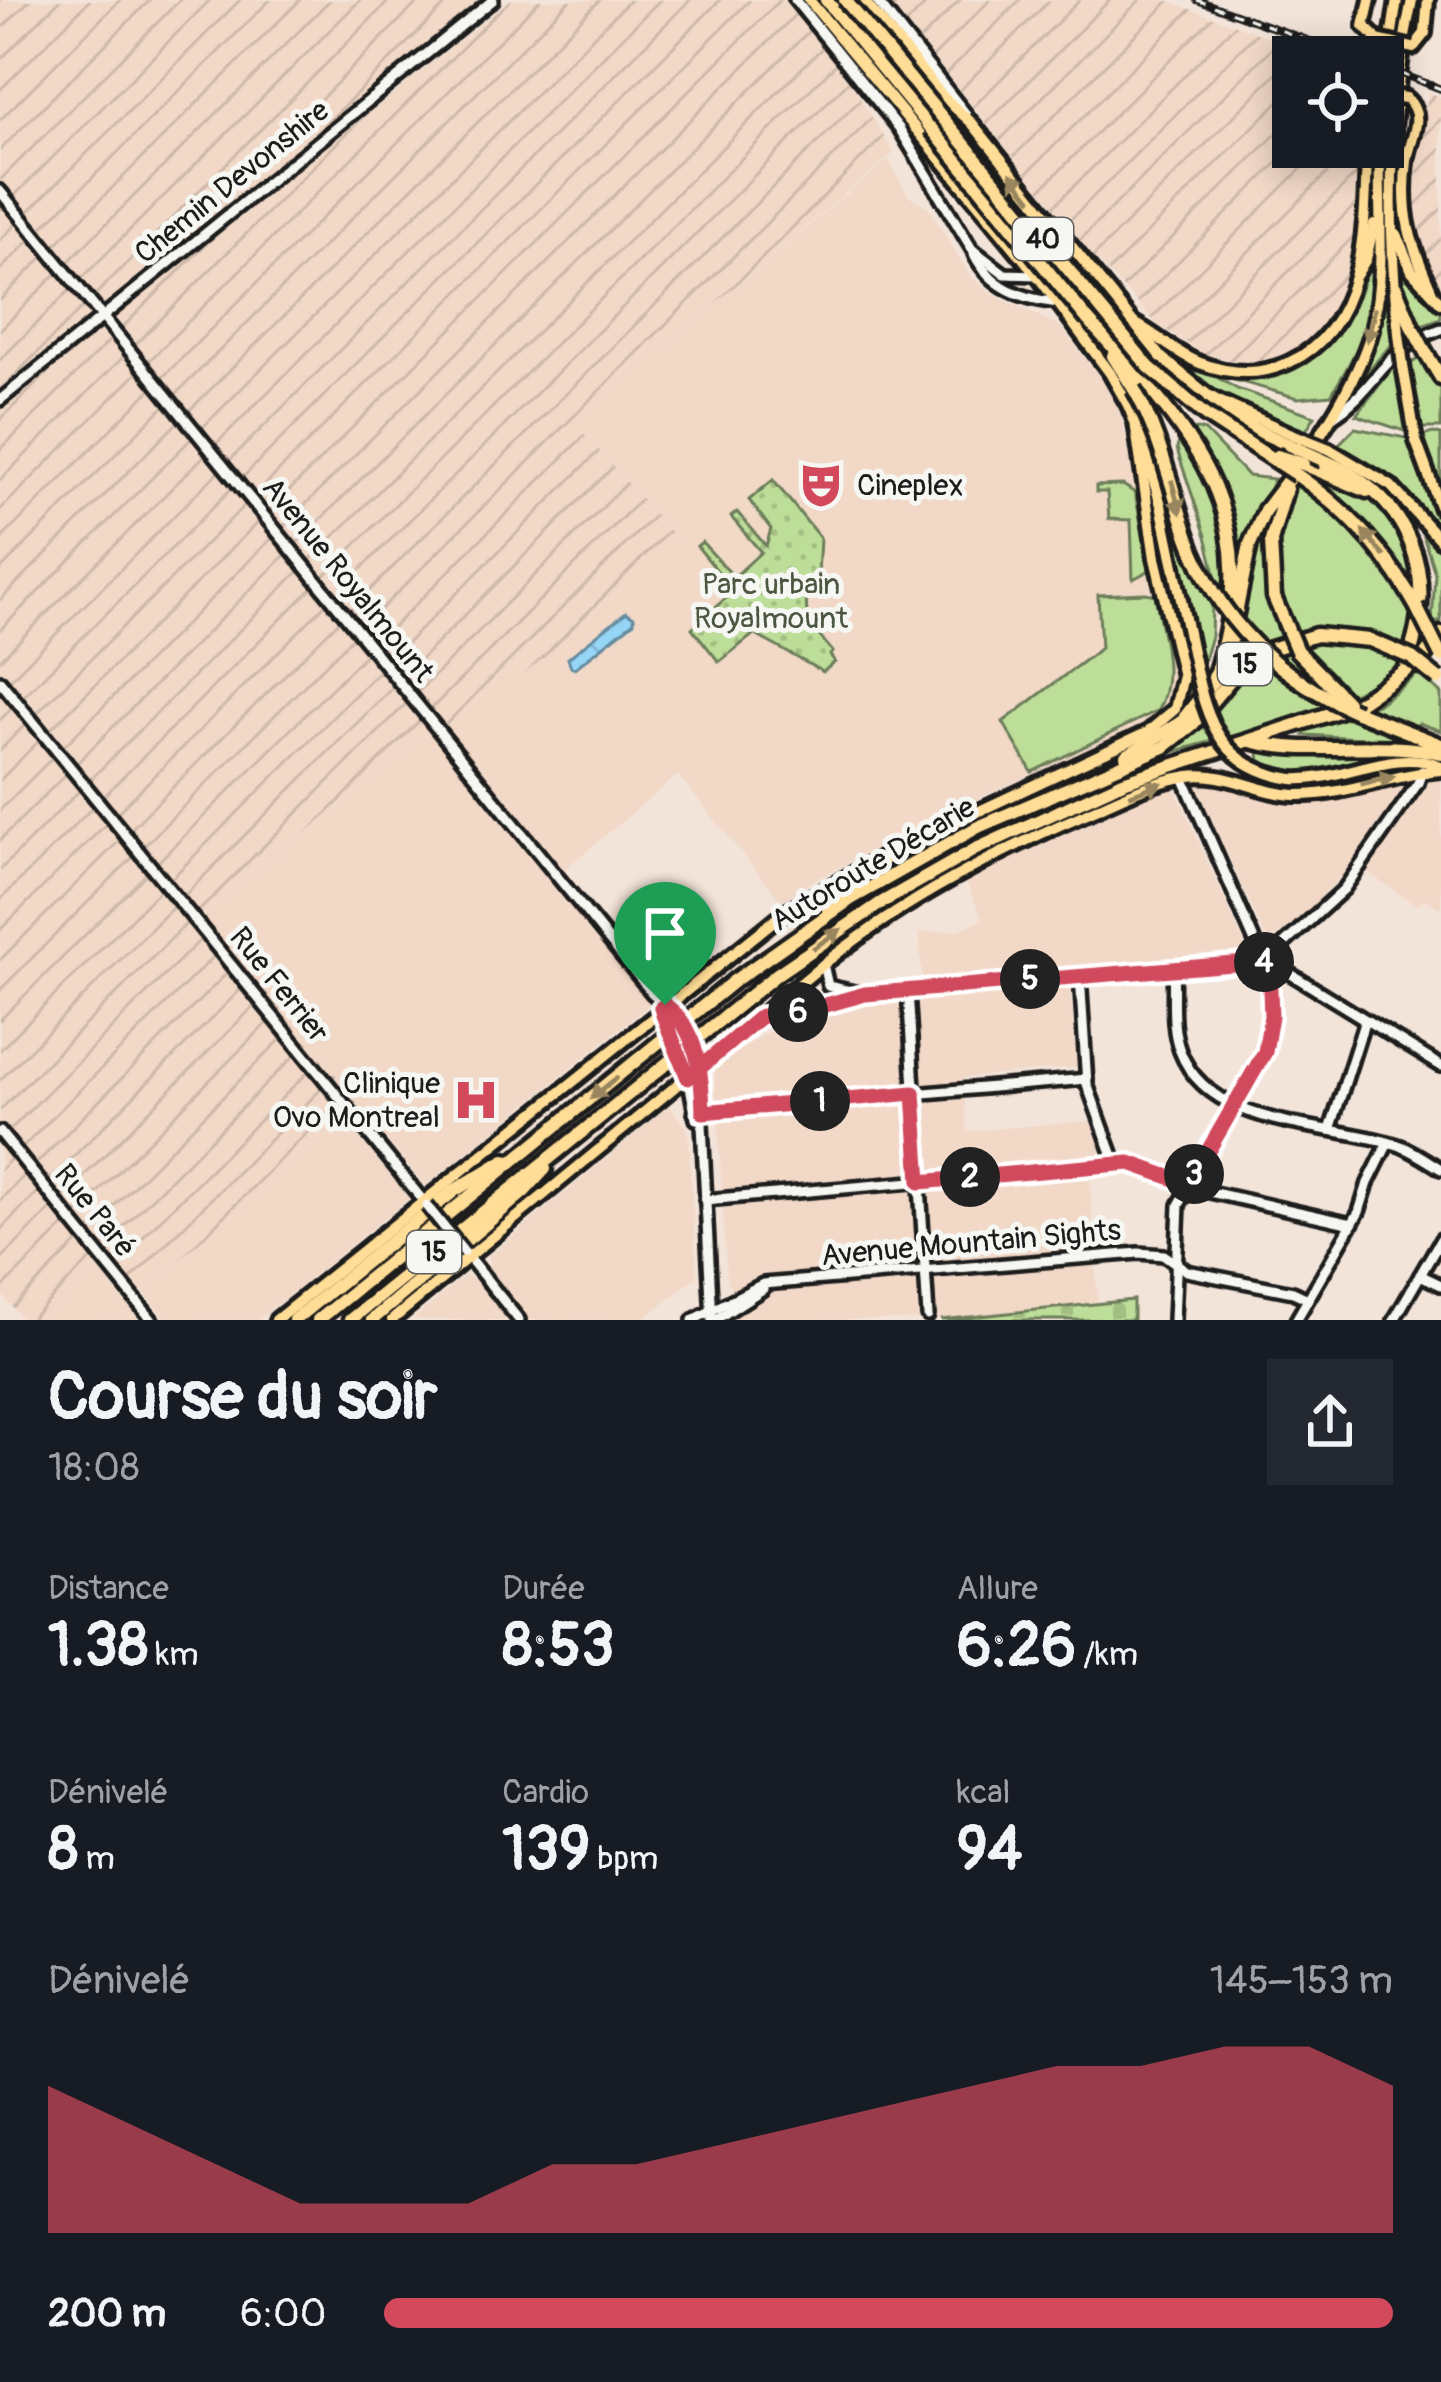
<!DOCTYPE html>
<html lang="fr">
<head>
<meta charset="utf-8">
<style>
	:root { --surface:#171b24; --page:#242831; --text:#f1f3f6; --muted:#9ea1a6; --accent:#d1495b }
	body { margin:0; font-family:Pangolin,sans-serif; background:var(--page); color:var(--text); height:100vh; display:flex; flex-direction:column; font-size:45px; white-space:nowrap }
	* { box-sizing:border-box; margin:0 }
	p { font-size:39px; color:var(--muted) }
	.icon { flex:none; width:66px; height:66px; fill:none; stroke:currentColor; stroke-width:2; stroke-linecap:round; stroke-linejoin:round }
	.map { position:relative; height:1320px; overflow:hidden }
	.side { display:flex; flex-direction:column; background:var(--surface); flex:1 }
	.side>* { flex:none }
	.tools { position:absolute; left:1272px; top:36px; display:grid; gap:24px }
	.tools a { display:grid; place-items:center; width:132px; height:132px; border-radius:0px; background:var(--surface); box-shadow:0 6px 30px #0003; font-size:60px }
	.pin { position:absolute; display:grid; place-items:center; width:102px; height:102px; color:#fff; margin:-123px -51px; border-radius:50% 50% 50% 0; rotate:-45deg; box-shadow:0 0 12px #0007 }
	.pin .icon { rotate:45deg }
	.km { position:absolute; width:60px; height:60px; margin:-30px; border-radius:50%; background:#222; color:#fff; font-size:33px; line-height:60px; text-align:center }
	.round { display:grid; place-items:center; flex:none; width:126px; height:126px; border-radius:0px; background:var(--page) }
	.headline { display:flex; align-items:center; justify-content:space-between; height:204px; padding:0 48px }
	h1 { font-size:66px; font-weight:700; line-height:90px }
	.stats { display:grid; grid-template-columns:repeat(3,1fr); gap:18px; height:204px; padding:12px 48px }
	.stats div { display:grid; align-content:center }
	.stats b { font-size:60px; font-weight:700 }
	.stats small { font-size:33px; font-weight:400 }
	.stats p { font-size:33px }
	.chart { height:336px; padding:24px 48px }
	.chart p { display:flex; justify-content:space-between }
	.chart svg { width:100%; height:216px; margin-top:12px; fill:var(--accent); opacity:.7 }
	ul { padding:0 48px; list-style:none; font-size:39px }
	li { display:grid; grid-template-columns:192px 144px 1fr; align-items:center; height:90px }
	li i { height:30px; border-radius:15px; background:var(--accent) }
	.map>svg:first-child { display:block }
	.built { fill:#f1d8c7 }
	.industrial { fill:url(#industrial-furrows) }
	.green { fill:#bdde98; stroke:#6c7d5a; stroke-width:3 }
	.cemetery { fill:url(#cemetery-stones); stroke:#6c7d5a; stroke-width:3 }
	.park { fill:url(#park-dots); stroke:#6c7d5a; stroke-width:3 }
	.water { fill:url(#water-waves); stroke:#658b9f; stroke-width:3 }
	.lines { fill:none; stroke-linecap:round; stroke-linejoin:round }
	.minor-casing { stroke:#1c1c1c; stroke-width:18 }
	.major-casing { stroke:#1c1c1c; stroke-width:20 }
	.highway-casing { stroke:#1c1c1c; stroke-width:21 }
	.minor { stroke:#f6f6f2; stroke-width:9 }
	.major { stroke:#ffdd96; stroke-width:10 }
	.highway { stroke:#ffdd96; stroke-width:12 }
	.rail-casing { stroke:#1c1c1c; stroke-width:8 }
	.rail { stroke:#f6f6f2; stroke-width:3; stroke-dasharray:9; stroke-linecap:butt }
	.minor-bridge-casing { stroke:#1c1c1c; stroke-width:18; stroke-linecap:butt }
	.major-bridge-casing { stroke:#1c1c1c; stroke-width:20; stroke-linecap:butt }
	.highway-bridge-casing { stroke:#1c1c1c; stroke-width:21; stroke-linecap:butt }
	.minor-bridge { stroke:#f6f6f2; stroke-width:9 }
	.major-bridge { stroke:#ffdd96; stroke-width:10 }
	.highway-bridge { stroke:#ffdd96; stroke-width:12 }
	.oneway { fill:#99865f }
	.route-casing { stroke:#fff; stroke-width:24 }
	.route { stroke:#d1495b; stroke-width:15 }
	.labels { text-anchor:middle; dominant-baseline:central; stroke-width:10; stroke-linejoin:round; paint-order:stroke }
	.shield { fill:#f6f6f2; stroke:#5d5d5c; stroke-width:3 }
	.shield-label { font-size:27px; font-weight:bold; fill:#1c1c1c }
	.street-label { font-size:30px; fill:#1c1c1c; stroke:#f6f6f2 }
	.poi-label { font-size:30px; fill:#1c1c1c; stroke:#f6f6f2; text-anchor:start }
	.park-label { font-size:30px; fill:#4c5641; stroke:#f6f6f2 }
</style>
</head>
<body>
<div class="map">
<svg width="1441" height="1320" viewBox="0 0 1441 1320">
	<defs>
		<pattern id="industrial-furrows" width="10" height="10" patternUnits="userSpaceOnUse" patternTransform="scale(3)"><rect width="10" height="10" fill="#f1d8c7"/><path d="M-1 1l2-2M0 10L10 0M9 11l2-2" fill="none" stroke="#ceb9aa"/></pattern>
		<pattern id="cemetery-stones" width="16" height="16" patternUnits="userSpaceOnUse" patternTransform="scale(3)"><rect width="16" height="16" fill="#bdde98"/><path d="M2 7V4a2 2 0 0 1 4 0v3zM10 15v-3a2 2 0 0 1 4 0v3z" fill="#a2be82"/></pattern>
		<pattern id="park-dots" width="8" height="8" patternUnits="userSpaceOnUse" patternTransform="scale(3)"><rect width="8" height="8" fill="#bdde98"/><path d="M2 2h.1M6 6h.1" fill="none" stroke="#a2be82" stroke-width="1.8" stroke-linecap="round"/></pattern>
		<pattern id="water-waves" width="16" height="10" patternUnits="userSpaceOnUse" patternTransform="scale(3)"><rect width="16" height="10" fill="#95d5f6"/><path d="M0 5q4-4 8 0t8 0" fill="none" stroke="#80b6d2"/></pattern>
	</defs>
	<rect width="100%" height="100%" fill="#f3e4d9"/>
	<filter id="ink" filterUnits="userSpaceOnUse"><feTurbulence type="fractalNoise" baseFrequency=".00833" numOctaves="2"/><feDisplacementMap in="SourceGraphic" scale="24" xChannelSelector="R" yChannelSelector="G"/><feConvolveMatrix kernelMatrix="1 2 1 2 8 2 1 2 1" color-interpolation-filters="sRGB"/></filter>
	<g filter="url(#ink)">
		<g class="built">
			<polygon points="888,160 908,195 928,207 970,276 996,296 1060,326 1112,393 1122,420 1174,668 1168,701 1161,712 1144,724 959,807 818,878 781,901 678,775 554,878 652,1002 425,1186 202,917 438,725 680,543 573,422"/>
			<polygon points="1432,777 1441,778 1441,909 1424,898 1417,906 1354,863 1308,912 1268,942 1197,787 1200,783 1220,785 1293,803 1399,781 1428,783"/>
			<polygon points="1166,789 1176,791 1246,948 1242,952 1153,961 1060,966 1060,987 1070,991 1077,1067 963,1078 967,1131 1090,1121 1101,1148 1100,1154 1088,1156 1098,1304 941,1320 734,1320 746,1308 727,1281 718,1120 722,1117 716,1100 714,1069 762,1035 794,1021 865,1005 918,1004 924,999 919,933 959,930 983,919 965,880"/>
			<polygon points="669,1106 688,1130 697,1276 642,1320 412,1320 466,1275 472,1279 490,1264 488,1257"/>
			<polygon points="344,1120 409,1198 258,1320 166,1320 142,1290"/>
			<polygon points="98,1269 139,1320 39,1320"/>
		</g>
		<g class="industrial">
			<polygon points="0,0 480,0 0,388"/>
			<polygon points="510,0 786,0 839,64 894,153 574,422 681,544 448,737 438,725 203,916 362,1106 137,1294 108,1260 39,1320 23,1320 0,1292 0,409"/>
			<polygon points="887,0 1166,0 1323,57 1293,57 1293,147 1360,147 1354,239 1337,303 1321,330 1303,346 1282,357 1245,363 1204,354 1157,324 1094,257"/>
			<polygon points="1429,93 1441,97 1441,292 1415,236 1412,213 1413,158"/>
		</g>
		<g class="green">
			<polygon points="1399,251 1441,307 1441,318 1417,327 1405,295"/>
			<polygon points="1386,260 1396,340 1356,383 1378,330"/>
			<path d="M 1374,263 C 1369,327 1363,343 1331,395 L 1298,398 L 1231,379 L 1231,375 C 1314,382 1349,337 1369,264 Z"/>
			<path d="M 1175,353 L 1237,389 L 1315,416 L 1305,432 C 1261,413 1201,392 1175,353 Z"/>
			<polygon points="1425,355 1441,383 1441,428 1419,428 1410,364"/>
			<polygon points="1399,360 1409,430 1404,431 1356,415"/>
			<polygon points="1355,428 1411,439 1441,518 1441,529 1389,475 1338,445"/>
			<path d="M 1197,429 L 1205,431 L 1248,476 L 1274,479 L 1242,555 L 1237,555 C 1234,508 1216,469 1192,430 Z"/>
			<polygon points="1433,433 1441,435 1441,495 1422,436"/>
			<polygon points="1181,436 1217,504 1227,549 1227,598 1217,582 1206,536 1179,456 1177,448"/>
			<polygon points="1308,472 1369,498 1399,523 1422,601 1372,528"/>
			<path d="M 1296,484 C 1350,520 1394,569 1418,629 L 1411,648 C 1371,630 1337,625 1294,632 C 1270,579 1276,536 1296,484 Z"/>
			<polygon points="1123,485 1135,493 1150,570 1133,579 1131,520 1109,519 1107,492 1096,492 1096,486"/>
			<polygon points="1154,498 1194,686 1190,693 1151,499"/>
			<polygon points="1170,506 1186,557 1212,606 1211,636 1202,667"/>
			<polygon points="1268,520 1271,521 1267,595 1280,637 1264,644 1242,621 1249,574"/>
			<polygon points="1420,525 1441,553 1441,622 1436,629 1438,622 1432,622 1435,574"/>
			<path d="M 1146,593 L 1155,595 C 1161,632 1177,675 1158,710 L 1032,772 L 1003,722 L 1101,648 L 1098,595 Z"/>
			<path d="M 1322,639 L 1363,644 L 1401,660 C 1339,718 1248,729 1170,753 L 1168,750 L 1260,659 L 1282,648 Z"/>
			<polygon points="1419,673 1441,694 1441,731 1419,723 1406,740 1304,735 1307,729 1380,703"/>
			<polygon points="1323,750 1407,752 1303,773 1260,763 1259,752"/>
		</g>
		<polygon class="cemetery" points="1133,1300 1133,1320 941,1320"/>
		<polygon class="park" points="773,480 820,538 818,575 806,589 807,621 833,652 830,655 835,662 823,672 754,634 719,662 692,628 734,591 697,546 702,542 734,577 761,552 731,517 737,512 766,546 771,529 749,500"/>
		<polygon class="water" points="626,612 634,617 634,622 575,668 571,667 568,658"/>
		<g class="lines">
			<g class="minor-casing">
				<g id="minor">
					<polyline points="795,0 899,128 972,249 1005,274 1037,275"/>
					<polyline points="876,0 966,114"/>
					<polyline points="0,191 652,993 669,1008"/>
					<path d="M 974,254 C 991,288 1022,299 1058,303"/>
					<polyline points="0,400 493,0"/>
					<path d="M 1333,417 C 1378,388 1381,350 1441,329"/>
					<polyline points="0,681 425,1203"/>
					<polyline points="1183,777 1257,947 1269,963"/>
					<polyline points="823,964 828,986 859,993"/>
					<path d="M 1173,968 C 1175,995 1170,1025 1180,1051 C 1211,1132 1334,1122 1401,1146 C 1415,1152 1428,1161 1441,1169"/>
					<polyline points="1080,975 1087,1084 1116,1164"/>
					<polyline points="908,990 928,1316"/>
					<polyline points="761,1016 783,1017 864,994 1259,962 1281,968 1441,1066"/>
					<polyline points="699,1065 712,1320"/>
					<polyline points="687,1070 696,1119"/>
					<polyline points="694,1113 1087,1079"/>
					<polyline points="1330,1130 1365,1020"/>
					<polyline points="0,1132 152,1320"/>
					<polyline points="705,1200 1130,1163 1201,1190 1352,1224"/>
					<polyline points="466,1254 519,1320"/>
					<polyline points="1420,1275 1441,1285"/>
					<polyline points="693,1320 763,1284 1139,1253 1164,1255 1187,1271 1293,1292 1308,1299"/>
					<polyline points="715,1320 763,1289"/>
					<polyline points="1174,1320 1179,1205 1265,1052 1271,1021 1269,971 1272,955 1344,889 1418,783 1422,771"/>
					<polyline points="1296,1320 1359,1212 1368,1183 1388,1143"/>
					<polyline points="1394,1320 1441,1239"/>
				</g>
			</g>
			<g class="major-casing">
				<g id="major">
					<polyline points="863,0 943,97 972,123 1162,358 1210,397 1294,435"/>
					<polyline points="1370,0 1364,26 1378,40"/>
					<polyline points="1413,48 1425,33 1428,0"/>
					<polyline points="1383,90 1397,0"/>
					<path d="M 1406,98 C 1427,116 1410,138 1407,161 C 1400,214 1411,245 1432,292"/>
					<polyline points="1396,234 1412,271 1441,303"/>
					<polyline points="1357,274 1366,259 1374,224"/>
					<path d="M 1136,324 C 1158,336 1177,354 1200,363 C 1229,374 1261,376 1290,362 C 1368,326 1365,221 1367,147"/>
					<path d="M 1399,334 C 1387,224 1389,108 1412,0"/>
					<polyline points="1403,366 1416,441 1441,509"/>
					<polyline points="1139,430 1161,505 1194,661"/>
					<polyline points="1329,449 1391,486 1441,541"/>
					<path d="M 1309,451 C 1333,418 1363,366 1373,326 C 1386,268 1378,205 1380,147"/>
					<path d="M 1292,779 C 1342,782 1393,746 1441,766"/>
					<polyline points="276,1320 786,911 894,851 1148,732 1175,709 1183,676 1155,558 1135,422 1128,405 1110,373 1037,275 809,0"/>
					<path d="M 392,1320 L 830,959 C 908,898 995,853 1085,814 C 1118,799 1153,781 1189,776 C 1227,771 1259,794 1296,795 C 1345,796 1393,774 1441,770"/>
				</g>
			</g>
			<g class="highway-casing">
				<g id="highway">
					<polyline points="826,0 931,128"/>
					<polyline points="1396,288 1412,327"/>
					<path d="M 1088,320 C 1196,437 1269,513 1213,681"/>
					<polyline points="1426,353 1441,378"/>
					<polyline points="1113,356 1134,389"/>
					<polyline points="1210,397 1254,429 1289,445"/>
					<path d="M 1323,460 C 1411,498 1441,575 1406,664"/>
					<polyline points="1303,464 1367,491"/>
					<path d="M 1297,475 C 1348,510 1386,552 1416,606"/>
					<polyline points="1274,597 1271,541 1286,489"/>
					<polyline points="1227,658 1250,544 1265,510 1291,476"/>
					<polyline points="1357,712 1441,745"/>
					<path d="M 1251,741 C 1310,757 1376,739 1441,753"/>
					<polyline points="1126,756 1181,722 1217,676"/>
					<polyline points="828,910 834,900 894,851"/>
					<polyline points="294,1320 454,1191 505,1160"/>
					<polyline points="318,1320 734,981 851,899 978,827 1164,747 1193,724 1235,674 1268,650 1316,635 1370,640"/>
					<polyline points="350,1320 777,974 881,903 974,850 1123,782 1356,705 1423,658 1441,634"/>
					<polyline points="372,1320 524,1192 545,1169"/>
				</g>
			</g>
			<use href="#minor" class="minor"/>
			<use href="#major" class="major"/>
			<use href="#highway" class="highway"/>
			<g class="rail-casing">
				<g id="rail">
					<polyline points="1197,0 1354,57"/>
					<polyline points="1383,67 1441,89"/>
				</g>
			</g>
			<use href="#rail" class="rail"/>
			<g class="minor-bridge-casing">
				<g id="minor-bridge">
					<polyline points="673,1011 698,1060"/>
					<polyline points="664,1020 687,1069"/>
					<polyline points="427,1206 464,1252"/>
				</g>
			</g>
			<g class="major-bridge-casing">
				<g id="major-bridge">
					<polyline points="1378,40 1413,48"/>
					<polyline points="1383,95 1406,98"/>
					<polyline points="1399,334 1403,366"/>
					<polyline points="1294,435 1329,449"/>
					<path d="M 1194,661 C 1207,724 1222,768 1292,779"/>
				</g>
			</g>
			<g class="highway-bridge-casing">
				<g id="highway-bridge">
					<polyline points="845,0 1149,367 1205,415 1297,475"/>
					<polyline points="931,128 1088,320"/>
					<polyline points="1412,327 1426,353"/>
					<path d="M 1134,389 C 1161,436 1170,486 1188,537 C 1216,618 1279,679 1357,712"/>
					<polyline points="1289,445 1323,460"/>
					<polyline points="1277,456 1303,464"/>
					<polyline points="1274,597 1297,651 1347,702"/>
					<polyline points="1416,606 1441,656"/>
					<polyline points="1370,640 1412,658 1438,679"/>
				</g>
			</g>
			<use href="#minor-bridge" class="minor-bridge"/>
			<use href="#major-bridge" class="major-bridge"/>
			<use href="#highway-bridge" class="highway-bridge"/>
		</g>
		<defs><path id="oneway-solid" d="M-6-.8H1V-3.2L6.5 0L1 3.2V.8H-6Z" transform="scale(3)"/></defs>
		<g class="oneway">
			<use href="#oneway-solid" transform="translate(1021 186) rotate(-128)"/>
			<use href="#oneway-solid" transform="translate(1371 325) rotate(104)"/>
			<use href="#oneway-solid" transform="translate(1176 497) rotate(75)"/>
			<use href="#oneway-solid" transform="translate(1373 543) rotate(-130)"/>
			<use href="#oneway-solid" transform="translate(1378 780) rotate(-13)"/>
			<use href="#oneway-solid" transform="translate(1146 789) rotate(-21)"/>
			<use href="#oneway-solid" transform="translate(827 939) rotate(-35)"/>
			<use href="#oneway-solid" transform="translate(604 1088) rotate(141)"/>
		</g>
	</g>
	<g class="lines" filter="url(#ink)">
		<g class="route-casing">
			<path id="route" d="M 665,1005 C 698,1028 702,1076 703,1112 L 914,1093 L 920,1182 L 1130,1163 L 1189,1184 L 1265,1052 L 1271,1016 L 1269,964 L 1258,962 L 865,994 L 783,1017 L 761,1016 L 688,1078 L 663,1015 L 661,1008 L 665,1005"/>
		</g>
		<use href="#route" class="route"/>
	</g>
	<defs>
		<g id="theatre-bare" transform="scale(3.6)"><path d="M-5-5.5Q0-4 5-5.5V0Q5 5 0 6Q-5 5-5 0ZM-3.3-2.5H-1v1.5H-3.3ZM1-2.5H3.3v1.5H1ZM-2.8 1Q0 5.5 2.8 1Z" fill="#d1495b" stroke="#f6f6f2" stroke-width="2.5" paint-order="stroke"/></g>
		<g id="hospital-bare" transform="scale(3.6)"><path d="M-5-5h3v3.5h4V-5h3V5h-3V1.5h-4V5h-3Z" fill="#d1495b" stroke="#f6f6f2" stroke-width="2.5" paint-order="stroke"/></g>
	</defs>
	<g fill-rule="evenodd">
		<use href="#theatre-bare" x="821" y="485"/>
		<use href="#hospital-bare" x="476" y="1100"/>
	</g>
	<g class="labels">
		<g class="shield">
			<rect x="1013" y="218" width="60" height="42" rx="9"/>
			<rect x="1218" y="643" width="54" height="42" rx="9"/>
			<rect x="407" y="1231" width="54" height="42" rx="9"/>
		</g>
		<g class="shield-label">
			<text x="1043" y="239">40</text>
			<text x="1245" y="664">15</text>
			<text x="434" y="1252">15</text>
		</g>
		<g class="street-label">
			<text transform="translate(232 182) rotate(-39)">Chemin Devonshire</text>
			<text transform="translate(348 580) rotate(51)">Avenue Royalmount</text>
			<text transform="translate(873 864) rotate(-31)">Autoroute Décarie</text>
			<text transform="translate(279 985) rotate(51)">Rue Ferrier</text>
			<text transform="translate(95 1211) rotate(51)">Rue Paré</text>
			<text transform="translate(971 1243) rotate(-5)">Avenue Mountain Sights</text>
		</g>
		<g class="poi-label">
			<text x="857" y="485">Cineplex</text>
			<text x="440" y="1083" text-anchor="end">Clinique<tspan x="440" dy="34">Ovo Montreal</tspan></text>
		</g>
		<g class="park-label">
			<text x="771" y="584">Parc urbain<tspan x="771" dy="34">Royalmount</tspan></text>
		</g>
	</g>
</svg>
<div class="tools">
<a><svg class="icon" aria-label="locate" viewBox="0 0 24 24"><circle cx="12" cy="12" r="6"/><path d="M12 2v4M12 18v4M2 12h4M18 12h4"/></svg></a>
</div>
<div class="pin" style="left:665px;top:1005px;background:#1e9e55"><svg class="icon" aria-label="arrive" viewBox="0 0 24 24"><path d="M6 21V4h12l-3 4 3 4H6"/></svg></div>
<b class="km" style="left:820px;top:1101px">1</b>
<b class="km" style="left:970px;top:1177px">2</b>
<b class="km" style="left:1194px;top:1174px">3</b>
<b class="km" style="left:1264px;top:962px">4</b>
<b class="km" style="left:1030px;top:979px">5</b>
<b class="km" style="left:798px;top:1012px">6</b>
</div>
<section class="side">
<div class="headline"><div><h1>Course du soir</h1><p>18:08</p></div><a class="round"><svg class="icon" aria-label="share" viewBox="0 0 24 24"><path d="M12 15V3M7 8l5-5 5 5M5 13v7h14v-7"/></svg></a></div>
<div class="stats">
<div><p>Distance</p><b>1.38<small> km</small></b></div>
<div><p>Durée</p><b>8:53</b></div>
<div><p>Allure</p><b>6:26<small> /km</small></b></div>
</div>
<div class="stats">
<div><p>Dénivelé</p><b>8<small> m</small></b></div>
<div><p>Cardio</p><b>139<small> bpm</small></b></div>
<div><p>kcal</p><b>94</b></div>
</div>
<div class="chart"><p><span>Dénivelé</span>145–153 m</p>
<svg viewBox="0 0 160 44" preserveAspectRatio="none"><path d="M0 44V14L10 22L20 30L30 38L40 38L50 38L60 30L70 30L80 26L90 22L100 18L110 14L120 10L130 10L140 6L150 6L160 14V44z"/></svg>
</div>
<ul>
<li><b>200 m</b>6:00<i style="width:100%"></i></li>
</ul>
</section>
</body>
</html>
